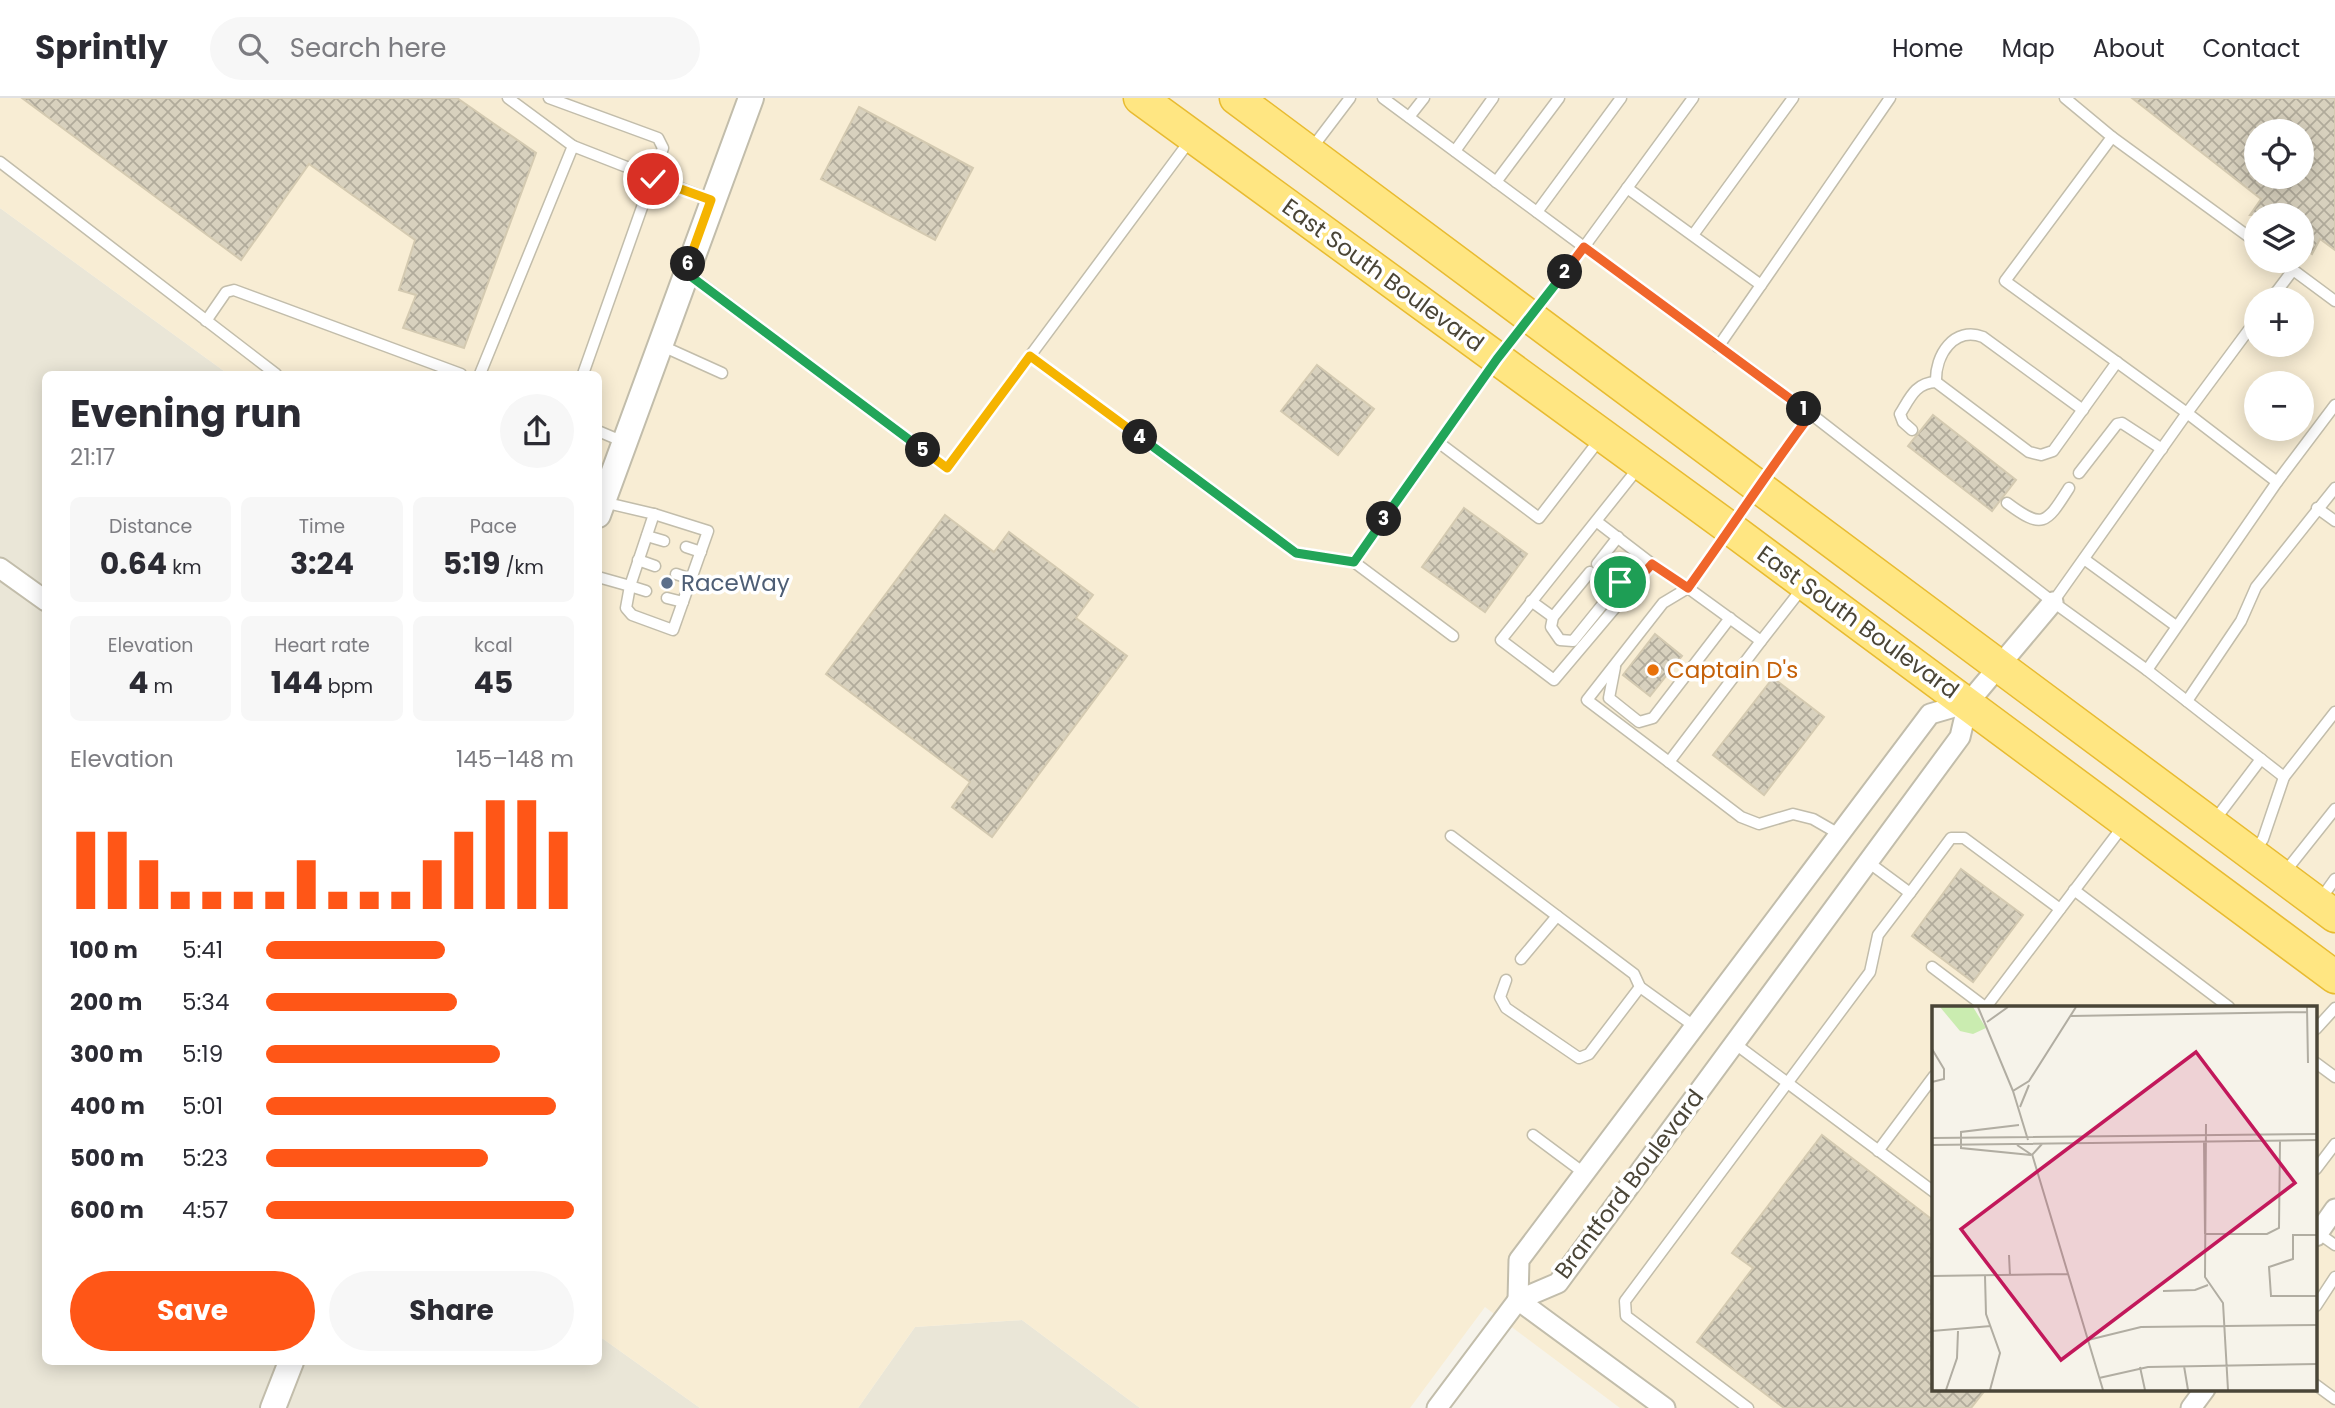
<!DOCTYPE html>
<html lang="en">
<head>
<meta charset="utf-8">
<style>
	:root { --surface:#fff; --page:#f7f7f7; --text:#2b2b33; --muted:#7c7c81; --line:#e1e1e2; --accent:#ff5617 }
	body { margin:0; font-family:Poppins,sans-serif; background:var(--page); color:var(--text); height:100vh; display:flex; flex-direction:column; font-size:26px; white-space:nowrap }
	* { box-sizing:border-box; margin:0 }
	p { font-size:23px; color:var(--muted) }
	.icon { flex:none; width:38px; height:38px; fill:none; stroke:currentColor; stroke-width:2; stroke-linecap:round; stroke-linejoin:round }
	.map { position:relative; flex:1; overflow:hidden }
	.side { position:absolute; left:42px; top:273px; width:560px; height:994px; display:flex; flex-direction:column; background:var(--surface); border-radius:10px; box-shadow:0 4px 18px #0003 }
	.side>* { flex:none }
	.controls { position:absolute; left:2244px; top:21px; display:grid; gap:14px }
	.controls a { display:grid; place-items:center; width:70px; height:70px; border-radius:50%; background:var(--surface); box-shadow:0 4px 18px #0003; font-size:35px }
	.pin { position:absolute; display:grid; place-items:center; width:60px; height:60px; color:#fff; margin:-30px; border:4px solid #fff; border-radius:50%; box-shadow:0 2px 7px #0007 }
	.km { position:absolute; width:35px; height:35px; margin:-18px; border-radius:50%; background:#222; color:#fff; font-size:19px; line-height:35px; text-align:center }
	.round { display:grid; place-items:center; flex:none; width:74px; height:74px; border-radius:37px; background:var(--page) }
	.summary { display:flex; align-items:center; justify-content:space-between; height:119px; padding:0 28px }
	h1 { font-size:38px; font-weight:700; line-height:52px }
	.figures { display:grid; grid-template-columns:repeat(3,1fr); gap:10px; height:119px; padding:7px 28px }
	.figures div { display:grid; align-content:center; border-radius:10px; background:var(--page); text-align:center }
	.figures b { font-size:30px; font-weight:700 }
	.figures small { font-size:19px; font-weight:400 }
	.figures p { font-size:19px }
	.chart { height:196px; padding:14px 28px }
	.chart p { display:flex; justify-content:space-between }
	.chart svg { width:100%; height:126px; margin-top:7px; stroke:var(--accent); stroke-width:6 }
	.button { display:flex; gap:14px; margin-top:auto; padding:14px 28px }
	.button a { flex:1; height:80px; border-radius:42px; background:var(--accent); color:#fff; font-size:28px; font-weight:700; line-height:80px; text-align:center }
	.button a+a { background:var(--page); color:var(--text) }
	ul { padding:0 28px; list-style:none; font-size:23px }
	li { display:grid; grid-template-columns:112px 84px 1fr; align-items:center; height:52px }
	li i { height:18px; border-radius:9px; background:var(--accent) }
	header { display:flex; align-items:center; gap:42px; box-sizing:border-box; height:98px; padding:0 35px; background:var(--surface); border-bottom:2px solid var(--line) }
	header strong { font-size:33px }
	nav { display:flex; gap:38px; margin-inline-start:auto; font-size:24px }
	.search { width:490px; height:63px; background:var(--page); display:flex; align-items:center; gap:18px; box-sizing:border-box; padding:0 24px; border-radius:38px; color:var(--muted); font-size:26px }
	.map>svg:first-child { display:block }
	.residential { fill:#eae6d7 }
	.commercial { fill:#f8edd4; fill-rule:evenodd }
	.building { fill:url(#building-cross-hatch); stroke:#d4cab1; stroke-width:2; fill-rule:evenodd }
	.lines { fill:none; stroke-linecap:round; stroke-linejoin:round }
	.service-casing { stroke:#c2bdab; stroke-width:13 }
	.minor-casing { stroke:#c2bdab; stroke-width:23 }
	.tertiary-casing { stroke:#c2bdab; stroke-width:28 }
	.trunk-casing { stroke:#e8bb31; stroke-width:35 }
	.service { stroke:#fff; stroke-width:10 }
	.minor { stroke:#fff; stroke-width:19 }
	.tertiary { stroke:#fff; stroke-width:24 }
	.trunk { stroke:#ffe682; stroke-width:32 }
	.split-1-casing { stroke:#fff; stroke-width:14 }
	.split-2-casing { stroke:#fff; stroke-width:14 }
	.split-3-casing { stroke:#fff; stroke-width:14 }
	.split-4-casing { stroke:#fff; stroke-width:14 }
	.split-5-casing { stroke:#fff; stroke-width:14 }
	.split-6-casing { stroke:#fff; stroke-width:14 }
	.split-7-casing { stroke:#fff; stroke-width:14 }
	.split-1 { stroke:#f0652b; stroke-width:9 }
	.split-2 { stroke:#f0652b; stroke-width:9 }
	.split-3 { stroke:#22a559; stroke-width:9 }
	.split-4 { stroke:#22a559; stroke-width:9 }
	.split-5 { stroke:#f5b400; stroke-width:9 }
	.split-6 { stroke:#22a559; stroke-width:9 }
	.split-7 { stroke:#f5b400; stroke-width:9 }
	.service-dot { fill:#5c6f8a; stroke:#fff; stroke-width:2.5 }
	.food-dot { fill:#e8710a; stroke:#fff; stroke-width:2.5 }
	.labels { text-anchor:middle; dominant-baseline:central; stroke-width:7; stroke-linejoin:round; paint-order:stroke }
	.street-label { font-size:23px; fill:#4a4537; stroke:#fff }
	.service-label { font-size:23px; fill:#4e5e75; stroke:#fff; text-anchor:start }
	.food-label { font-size:23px; fill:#c56008; stroke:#fff; text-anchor:start }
	.inset-road { fill:none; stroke:#b1ada2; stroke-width:2 }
	.view { fill:#c2185b; fill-opacity:0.15; stroke:#c2185b; stroke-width:3.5 }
	.inset-edge { fill:none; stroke:#4a4537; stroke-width:3.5 }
</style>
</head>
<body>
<header>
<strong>Sprintly</strong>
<div class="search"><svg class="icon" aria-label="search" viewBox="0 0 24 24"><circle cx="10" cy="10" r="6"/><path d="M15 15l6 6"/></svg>Search here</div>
<nav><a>Home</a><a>Map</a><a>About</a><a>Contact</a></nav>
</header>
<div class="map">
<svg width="2335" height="1310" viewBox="0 0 2335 1310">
	<defs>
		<pattern id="building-cross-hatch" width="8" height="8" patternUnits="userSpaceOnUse" patternTransform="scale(1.75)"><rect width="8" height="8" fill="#d8d1be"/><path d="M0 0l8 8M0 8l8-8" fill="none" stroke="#b1ab9b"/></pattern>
	</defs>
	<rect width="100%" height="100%" fill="#f6f3ea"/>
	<g class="residential">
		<polygon points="0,110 228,276 46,276 46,1264 598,1264 599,1238 700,1310 0,1310"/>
		<polygon points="1022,1222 1140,1310 858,1310 915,1229"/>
	</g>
	<path class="commercial" d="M 0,0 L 2335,0 L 2335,1310 L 1620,1310 L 1485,1209 L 1410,1310 L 1140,1310 L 1022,1222 L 915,1229 L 858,1310 L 700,1310 L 599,1238 L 598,276 L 228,276 L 0,110 ZM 2256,33 L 2301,33 L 2301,79 L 2256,79 ZM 2256,117 L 2301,117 L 2301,163 L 2256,163 ZM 2256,201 L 2301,201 L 2301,247 L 2256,247 ZM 2256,285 L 2301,285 L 2301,331 L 2256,331 ZM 1934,909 L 2316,909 L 2316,1291 L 1934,1291 Z"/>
	<g class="building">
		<polygon points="22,0 457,0 536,55 464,250 403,230 416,197 399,192 415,142 309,66 241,162"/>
		<path d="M 2132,0 L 2335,0 L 2335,152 L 2320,141 L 2312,156 L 2301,149 L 2301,117 L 2250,117 L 2261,101 ZM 2256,33 L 2301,33 L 2301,79 L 2256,79 Z"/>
		<polygon points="859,9 973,70 935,142 821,81"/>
		<polygon points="1317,267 1374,311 1338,357 1281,313"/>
		<polygon points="1933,317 2016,382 1992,413 1908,348"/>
		<polygon points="1464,410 1527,456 1485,514 1422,469"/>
		<polygon points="945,417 994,454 1009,434 1093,497 1076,520 1127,558 992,739 952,709 970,684 826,576"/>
		<polygon points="1655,536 1682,558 1650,598 1623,577"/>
		<polygon points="1773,580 1824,619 1764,697 1713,657"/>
		<polygon points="1961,771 2023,817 1973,884 1912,838"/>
		<polygon points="1822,1037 1934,1123 1934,1291 1986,1291 1971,1310 1784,1310 1697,1244 1753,1170 1732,1155"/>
	</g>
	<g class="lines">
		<g class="service-casing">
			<g id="service">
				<polyline points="508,0 573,48"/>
				<polyline points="549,0 658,40 663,50 583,276"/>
				<path d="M 1693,0 L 1584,149 L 1811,316 C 1768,373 1730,433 1688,490 L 1761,543 L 1804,488"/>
				<polyline points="1409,19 1424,0"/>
				<polyline points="2112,39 2256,144"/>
				<polyline points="1312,50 1350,0"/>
				<polyline points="1455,53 1493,0"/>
				<polyline points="0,64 276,276"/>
				<polyline points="1496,84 1559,0"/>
				<polyline points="1627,90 1761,187 1890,0"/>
				<polyline points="1537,114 1621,0"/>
				<polyline points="1693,137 1793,0"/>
				<polyline points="2281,163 2335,203"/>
				<polyline points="687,175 947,370 1191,41"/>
				<polyline points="2271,201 2293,172"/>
				<polyline points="2256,222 2187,315 2277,384"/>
				<polyline points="206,223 226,194 234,192 461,276"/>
				<polyline points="660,247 722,275"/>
				<polyline points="1718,249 1761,187"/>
				<polyline points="1030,258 1296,455 1354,464 1497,261 1584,149 1383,0"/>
				<polyline points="480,276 573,48 711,102"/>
				<path d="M 1936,284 C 1935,257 1954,228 1983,239 L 2083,312"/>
				<polyline points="1811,316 2053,504 2147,572 2277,384 2335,307"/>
				<path d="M 1912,332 L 1903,324 L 1900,316 C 1910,300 1915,285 1936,284 L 2029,354 L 2041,357 L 2053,353 L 2117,264"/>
				<polyline points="598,333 624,344"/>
				<polyline points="1438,344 1539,420 1600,341"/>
				<polyline points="2079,375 2117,326 2122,325 2162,351"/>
				<path d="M 2007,405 C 2043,432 2046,426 2069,390"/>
				<polyline points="2317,410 2335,423"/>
				<polyline points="1596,423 1652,466 1554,582 1501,542 1639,369"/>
				<polyline points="647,438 664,443"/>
				<polyline points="686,449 701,454"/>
				<polyline points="2084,461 2176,528"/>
				<polyline points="638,462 655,468"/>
				<polyline points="1354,464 1453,538"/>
				<polyline points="1597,466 1618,439"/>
				<polyline points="1652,466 1688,490 1663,505 1587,602 1669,664"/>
				<polyline points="1590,474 1553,519 1551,529 1560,542 1573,543 1615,491"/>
				<polyline points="676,476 691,481"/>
				<polyline points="598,479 630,488 654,416 603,404"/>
				<polyline points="1620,484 1626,478 1643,476"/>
				<polyline points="646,493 630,488 626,510 632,517 673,532 708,433 654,416"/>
				<polyline points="667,500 683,504"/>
				<polyline points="1531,503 1553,519"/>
				<polyline points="2053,504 2187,315 2005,183 2112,39 2065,0"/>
				<polyline points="1761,543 1669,664 1741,719 1759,726 1793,716 1813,721 1839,736"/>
				<polyline points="1615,569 1609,600 1639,624 1653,620 1730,520"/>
				<polyline points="2147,572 2261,661 2214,723"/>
				<polyline points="2187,603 2241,523 2256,489 2335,390"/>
				<polyline points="2261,661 2284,679 2335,614"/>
				<polyline points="1451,738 1634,876 1640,889 1694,928"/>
				<polyline points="2254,753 2263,741 2284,679"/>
				<polyline points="1868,764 1910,795 1951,740 1964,740 2060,811"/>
				<polyline points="2285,774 2335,711"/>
				<polyline points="2074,792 2229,909"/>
				<polyline points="2320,802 2335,781"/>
				<polyline points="1521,861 1557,818"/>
				<polyline points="1932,869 1985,909"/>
				<polyline points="1506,882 1500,899 1506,910 1579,960 1589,956 1640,889"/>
				<polyline points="1986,909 2123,728"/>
				<polyline points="2316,931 2335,910"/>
				<polyline points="1734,945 1934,1094"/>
				<polyline points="2316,965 2335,979"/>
				<polyline points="1533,1037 1584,1075"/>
				<polyline points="1878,1053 1934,978"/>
				<polyline points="2316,1071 2335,1046"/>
				<polyline points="2318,1135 2335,1147"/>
				<polyline points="2316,1208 2335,1179"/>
				<polyline points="2316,1287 2335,1301"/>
				<polyline points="1748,1310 1626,1218 1625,1203 1870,874 1878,837 1910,795"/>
			</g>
		</g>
		<g class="minor-casing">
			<g id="minor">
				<polyline points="0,470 46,503"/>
				<polyline points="2316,1138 2335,1111"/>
				<polyline points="1518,1202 1558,1185 1960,639 1968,605 2053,504"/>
				<polyline points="1518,1202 1519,1162 1930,616 1968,605"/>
				<polyline points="1518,1202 1665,1310"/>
				<polyline points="1437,1310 1518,1202"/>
				<polyline points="2191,1310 2205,1291"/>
			</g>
		</g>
		<g class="tertiary-casing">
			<g id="tertiary">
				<polyline points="598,417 751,0"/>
				<polyline points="273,1310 291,1264"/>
			</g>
		</g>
		<g class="trunk-casing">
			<g id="trunk">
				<polyline points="1140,0 1731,431 2335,879"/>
				<polyline points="1236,0 2335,818"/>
			</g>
		</g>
		<use href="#service" class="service"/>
		<use href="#minor" class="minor"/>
		<use href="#tertiary" class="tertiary"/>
		<use href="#trunk" class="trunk"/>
	</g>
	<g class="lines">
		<g class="split-1-casing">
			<path id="split-1" d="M 1620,484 L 1626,478 L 1643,476 L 1652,466 L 1688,490 C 1730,432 1768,373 1811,316 L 1804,311"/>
		</g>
		<g class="split-2-casing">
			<polyline id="split-2" points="1565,174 1584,149 1804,311"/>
		</g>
		<g class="split-3-casing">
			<polyline id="split-3" points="1384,421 1497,261 1565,174"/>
		</g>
		<g class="split-4-casing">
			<polyline id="split-4" points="1140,339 1296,455 1354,464 1384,421"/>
		</g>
		<g class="split-5-casing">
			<polyline id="split-5" points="923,352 947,370 1030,258 1140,339"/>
		</g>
		<g class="split-6-casing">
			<polyline id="split-6" points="688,166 685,174 923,352"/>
		</g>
		<g class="split-7-casing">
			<polyline id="split-7" points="653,81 711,102 688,166"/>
		</g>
		<use href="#split-1" class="split-1"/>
		<use href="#split-2" class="split-2"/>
		<use href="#split-3" class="split-3"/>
		<use href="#split-4" class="split-4"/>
		<use href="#split-5" class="split-5"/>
		<use href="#split-6" class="split-6"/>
		<use href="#split-7" class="split-7"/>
	</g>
	<circle class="service-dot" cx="667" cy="485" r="7"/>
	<circle class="food-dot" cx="1653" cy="572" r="7"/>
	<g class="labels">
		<g class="street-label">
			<text transform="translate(1383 177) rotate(36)">East South Boulevard</text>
			<text transform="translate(1858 524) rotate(36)">East South Boulevard</text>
			<text transform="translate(1629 1086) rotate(-53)">Brantford Boulevard</text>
		</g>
		<g class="service-label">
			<text x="681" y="485">RaceWay</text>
		</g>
		<g class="food-label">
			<text x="1667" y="572">Captain D's</text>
		</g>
	</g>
	<g transform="translate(1932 908)">
		<rect width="385" height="385" fill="#f6f3ea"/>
		<path d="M 8,1 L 41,1 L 54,22 L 41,28 L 28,25 Z" fill="#caecb0"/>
		<path class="inset-road" d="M 46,1 L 81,85M 375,1 L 376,57M 139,10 L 375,6M 55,16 L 76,1M 0,43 L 12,63 L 12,73 L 0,76M 88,101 L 97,79M 274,118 L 273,271 L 291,297 L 296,384M 87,119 L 29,126 L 29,142 L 99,149M 0,132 L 385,128M 96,134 L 81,85 L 97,75 L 144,1M 272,136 L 273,228M 0,139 L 385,134M 85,139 L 100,149 L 110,138M 100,148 L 171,384M 274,228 L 335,228 L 347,222 L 348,135M 385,229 L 361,229 L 361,253 L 337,261 L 339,290 L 385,290M 77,249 L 78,270M 0,270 L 136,268M 53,270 L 54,308 L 68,347 L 58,384M 231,285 L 263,284 L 276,279M 0,325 L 59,320M 156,334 L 209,321 L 385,319M 252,360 L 256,384M 208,361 L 213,384M 167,372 L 216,361 L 385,358M 14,384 L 25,352 L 26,325"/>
		<path class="view" d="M 264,46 L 363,177 L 129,354 L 29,223 Z"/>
		<rect width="385" height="385" class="inset-edge"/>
	</g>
</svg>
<div class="controls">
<a><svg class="icon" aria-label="locate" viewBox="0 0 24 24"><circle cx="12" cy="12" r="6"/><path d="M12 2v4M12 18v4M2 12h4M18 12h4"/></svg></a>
<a><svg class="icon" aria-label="layers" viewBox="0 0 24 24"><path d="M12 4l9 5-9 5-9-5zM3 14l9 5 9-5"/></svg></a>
<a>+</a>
<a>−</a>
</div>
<div class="pin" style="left:1620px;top:484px;background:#1e9e55"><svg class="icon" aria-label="arrive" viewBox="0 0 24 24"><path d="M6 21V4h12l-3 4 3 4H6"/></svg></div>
<div class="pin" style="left:653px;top:81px;background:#d93025"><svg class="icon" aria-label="check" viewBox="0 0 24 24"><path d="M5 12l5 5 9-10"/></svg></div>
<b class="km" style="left:1804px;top:311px">1</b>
<b class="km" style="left:1565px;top:174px">2</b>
<b class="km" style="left:1384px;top:421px">3</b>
<b class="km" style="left:1140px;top:339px">4</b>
<b class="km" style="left:923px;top:352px">5</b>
<b class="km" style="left:688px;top:166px">6</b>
<section class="side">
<div class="summary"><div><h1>Evening run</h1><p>21:17</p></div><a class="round"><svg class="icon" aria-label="share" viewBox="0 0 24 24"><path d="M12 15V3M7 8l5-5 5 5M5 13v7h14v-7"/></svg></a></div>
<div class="figures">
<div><p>Distance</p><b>0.64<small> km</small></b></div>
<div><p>Time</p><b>3:24</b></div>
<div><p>Pace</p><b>5:19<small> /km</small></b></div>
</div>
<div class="figures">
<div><p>Elevation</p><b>4<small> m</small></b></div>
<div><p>Heart rate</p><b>144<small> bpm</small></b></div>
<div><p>kcal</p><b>45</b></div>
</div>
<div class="chart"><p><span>Elevation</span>145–148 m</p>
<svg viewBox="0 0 160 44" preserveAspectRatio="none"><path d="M5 44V17M15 44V17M25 44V27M35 44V38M45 44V38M55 44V38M65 44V38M75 44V27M85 44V38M95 44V38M105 44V38M115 44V27M125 44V17M135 44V6M145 44V6M155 44V17"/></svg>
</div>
<ul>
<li><b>100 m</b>5:41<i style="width:58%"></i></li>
<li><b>200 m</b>5:34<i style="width:62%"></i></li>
<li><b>300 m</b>5:19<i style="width:76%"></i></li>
<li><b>400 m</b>5:01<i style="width:94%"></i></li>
<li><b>500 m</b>5:23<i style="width:72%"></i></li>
<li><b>600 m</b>4:57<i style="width:100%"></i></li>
</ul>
<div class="button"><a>Save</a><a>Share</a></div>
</section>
</div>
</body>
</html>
